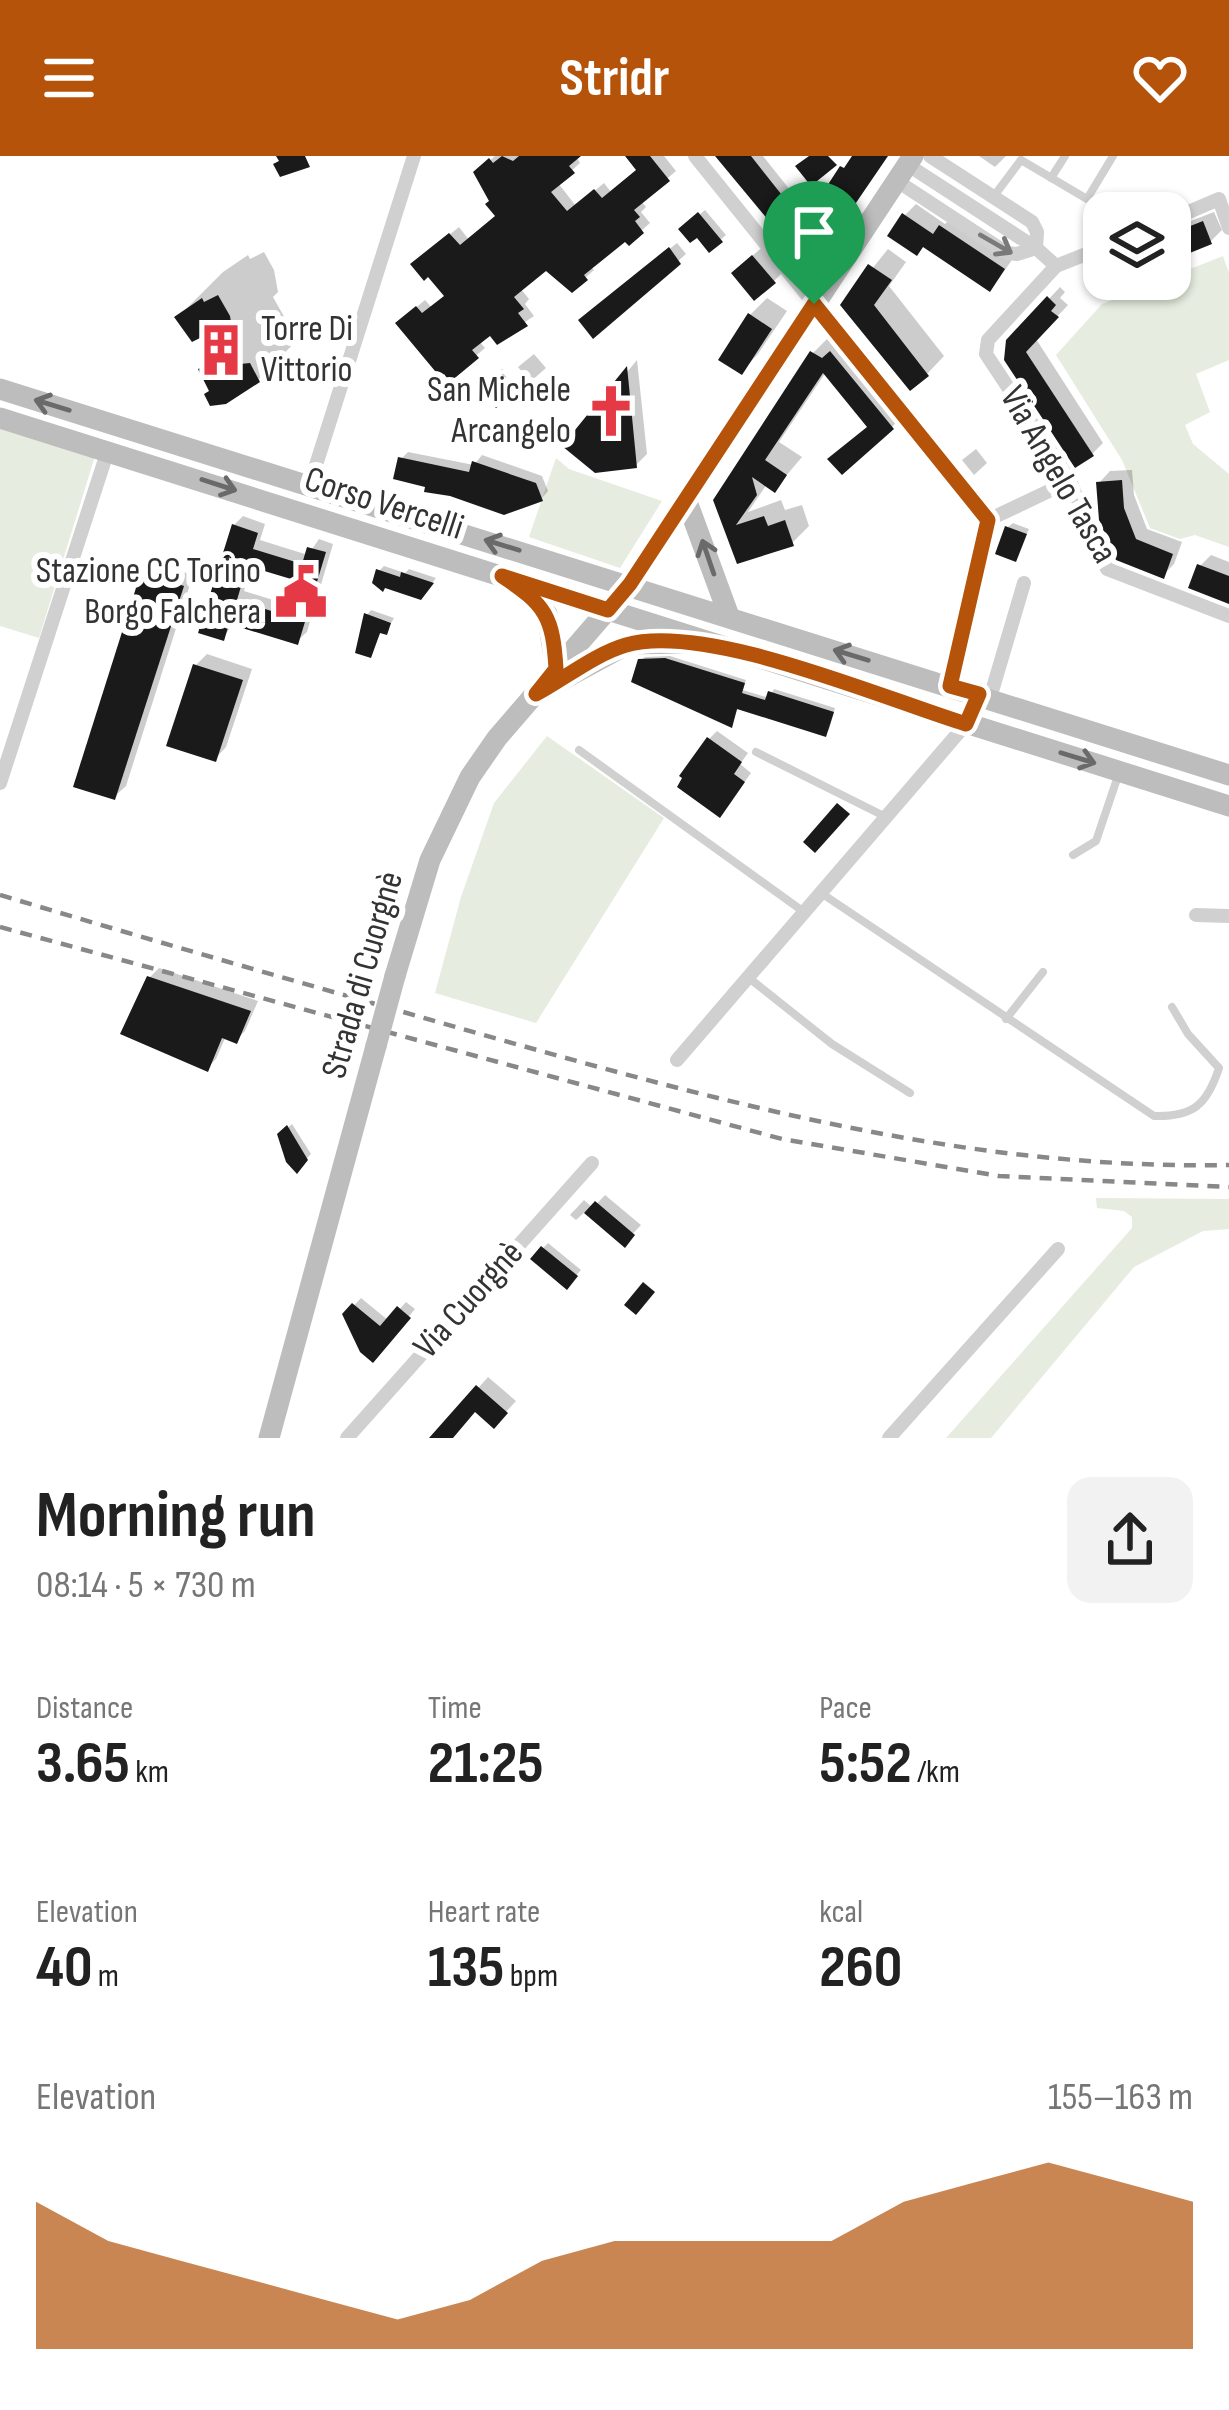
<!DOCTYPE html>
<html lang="en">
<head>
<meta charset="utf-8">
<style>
	:root { --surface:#fff; --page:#f2f2f2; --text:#222; --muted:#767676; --accent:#b45309 }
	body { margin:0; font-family:"Sofia Sans Condensed",sans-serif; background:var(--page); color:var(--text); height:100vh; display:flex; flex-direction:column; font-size:45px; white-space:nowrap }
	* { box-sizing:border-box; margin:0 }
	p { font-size:39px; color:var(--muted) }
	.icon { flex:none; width:66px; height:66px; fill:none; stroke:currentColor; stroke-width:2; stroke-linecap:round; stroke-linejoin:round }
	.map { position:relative; height:1282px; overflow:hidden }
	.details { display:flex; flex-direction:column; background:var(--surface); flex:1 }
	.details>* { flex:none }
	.fabs { position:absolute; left:1083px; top:36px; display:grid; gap:24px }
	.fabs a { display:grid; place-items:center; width:108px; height:108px; border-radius:24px; background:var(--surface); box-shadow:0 3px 9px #0004; font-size:60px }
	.pin { position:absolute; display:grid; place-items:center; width:102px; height:102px; color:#fff; margin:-123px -51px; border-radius:50% 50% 50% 0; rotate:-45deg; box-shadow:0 0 12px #0007 }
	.pin .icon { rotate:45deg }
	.round { display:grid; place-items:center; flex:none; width:126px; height:126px; border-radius:24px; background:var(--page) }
	.headline { display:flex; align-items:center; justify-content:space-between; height:204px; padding:0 36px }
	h1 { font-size:66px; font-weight:700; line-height:90px }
	.stats { display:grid; grid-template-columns:repeat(3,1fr); gap:18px; height:204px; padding:12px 36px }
	.stats div { display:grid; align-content:center }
	.stats b { font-size:60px; font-weight:700 }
	.stats small { font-size:33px; font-weight:400 }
	.stats p { font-size:33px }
	.chart { height:336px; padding:24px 36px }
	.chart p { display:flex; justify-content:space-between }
	.chart svg { width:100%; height:216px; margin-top:12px; fill:var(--accent); opacity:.7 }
	header { display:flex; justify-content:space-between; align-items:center; height:156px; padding:0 36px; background:var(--accent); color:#fff; font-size:54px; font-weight:700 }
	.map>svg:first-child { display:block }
	.green { fill:#e6ecdf }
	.shadow { fill:#0003; fill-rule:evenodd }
	.building { fill:#1a1a1a; fill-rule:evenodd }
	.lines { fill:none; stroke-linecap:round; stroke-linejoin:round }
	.lane { stroke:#d0d0d0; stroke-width:8 }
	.street { stroke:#d0d0d0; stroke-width:14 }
	.secondary { stroke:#bdbdbd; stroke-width:21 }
	.rail { stroke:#888; stroke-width:4.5; stroke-dasharray:12 9; stroke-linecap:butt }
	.secondary-bridge { stroke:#bdbdbd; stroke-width:21 }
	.oneway { stroke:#7a7a7a }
	.oneway2 { stroke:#6a6a6a }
	.route-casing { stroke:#fff; stroke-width:24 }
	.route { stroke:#b45309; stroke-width:15 }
	.labels { text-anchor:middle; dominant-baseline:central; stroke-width:12; stroke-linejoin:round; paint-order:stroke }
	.poi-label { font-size:36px; fill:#333; stroke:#fff; text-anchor:end }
	.street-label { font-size:36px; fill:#333; stroke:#fff }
</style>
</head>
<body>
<header><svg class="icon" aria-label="menu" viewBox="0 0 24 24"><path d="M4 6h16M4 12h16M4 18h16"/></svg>Stridr<svg class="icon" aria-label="heart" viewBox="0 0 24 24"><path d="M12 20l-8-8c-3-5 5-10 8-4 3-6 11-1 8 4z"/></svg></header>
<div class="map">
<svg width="1229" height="1282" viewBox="0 0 1229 1282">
	<rect width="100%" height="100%" fill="#fff"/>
	<g class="green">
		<polygon points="1223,100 1229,117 1229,204 1196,218 1210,256 1185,269 1193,288 1229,318 1229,391 1195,379 1180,383 1150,372 1122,304 1056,199 1102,148"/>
		<polygon points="0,270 95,300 39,482 0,470"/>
		<polygon points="556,302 569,313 662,345 620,412 529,381"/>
		<polygon points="547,580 664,662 536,867 435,837 461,741 494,647"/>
		<polygon points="1096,1042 1229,1043 1229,1073 1203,1075 1134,1111 991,1282 946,1282 1132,1072 1132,1061 1124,1055 1097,1052"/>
	</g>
	<g class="shadow">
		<polygon points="495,0 576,0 580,7 558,27 576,50 604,27 611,36 639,13 630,0 664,0 676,15 641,45 646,51 641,56 650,67 642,74 629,85 626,81 590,110 594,114 586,121 546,111 520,132 529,143 525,148 534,160 497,185 490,176 479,185 485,192 450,222 407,159 425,144 432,152 447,139 422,101 459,71 469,84 498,60 476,17"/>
		<polygon points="719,0 763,0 794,39 787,46"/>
		<polygon points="979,0 1006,0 995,11"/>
		<polygon points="916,48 945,68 953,60 1014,101 1000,121 989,132 905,59"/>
		<polygon points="705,54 726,79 710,93 697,78 682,73"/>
		<polygon points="1214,56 1222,74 1210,86 1170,102 1170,73"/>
		<polygon points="771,84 791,108 774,125 752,100"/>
		<polygon points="677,87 686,98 653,127 589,157"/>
		<polygon points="888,93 906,106 889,130 944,200 927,218 843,149"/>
		<polygon points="264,96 274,114 278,136 273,141 286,164 295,163 303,178 258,224 212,234 202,214 214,202 201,178 178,161 223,116 248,99 250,103"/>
		<polygon points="1060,131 1065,136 1060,142 1068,149 1036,183 1103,287 1092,298 1009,186"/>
		<polygon points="767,142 787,155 758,198 741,216 750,159"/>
		<polygon points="830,180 841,187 849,180 909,253 892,271 869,269 826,216 779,286 802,301 774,334 767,328 748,356 781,344 785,354 802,349 809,370 792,387 739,405 716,344 813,197"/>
		<polygon points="534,198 546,212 530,226 518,211"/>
		<polygon points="637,204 647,298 636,309 567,289"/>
		<polygon points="502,213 516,230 496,247 490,223"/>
		<polygon points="976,293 987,307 974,319 962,304"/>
		<polygon points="408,296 474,309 482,299 542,320 548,335 542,342 401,303"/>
		<polygon points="1132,314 1134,339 1147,373 1182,386 1174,408 1163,419 1118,402 1099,327 1110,315"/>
		<path d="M 243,360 L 265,368 L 260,384 L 308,399 L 319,383 L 333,388 L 307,476 L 297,485 L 234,466 L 223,482 L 234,369 ZM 264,412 L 294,421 L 286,448 L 244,435 L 249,418 L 256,420 Z"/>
		<polygon points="1013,367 1029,373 1015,402 1008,371"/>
		<polygon points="1211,399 1229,406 1229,445 1200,410"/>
		<polygon points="155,407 193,419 126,630 114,641 144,418"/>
		<polygon points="384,410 405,417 409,413 436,422 426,435 379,415"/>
		<polygon points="371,454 394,462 386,476 382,474 370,499 367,459"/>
		<polygon points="207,498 252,513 226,591 215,603 196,509"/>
		<polygon points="670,500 746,524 743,534 769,542 774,533 835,552 829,574 825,577 739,550 731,569 641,504 645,501"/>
		<polygon points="717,575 748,597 740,608 751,617 727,650 709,583"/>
		<polygon points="159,812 258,845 245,875 236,884 226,880 216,903 207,912 149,822"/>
		<polygon points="292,968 311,998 297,1013 280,979"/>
		<polygon points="605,1039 641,1069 624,1087 586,1055 576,1064 570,1059 584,1044 593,1052"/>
		<polygon points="548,1087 581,1114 567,1130 534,1102"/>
		<polygon points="361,1142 389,1165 406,1146 415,1153 380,1196 346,1158"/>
		<polygon points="488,1221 516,1245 494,1269 476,1253 450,1282 434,1282"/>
	</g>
	<g class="building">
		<polygon points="276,0 305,0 310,11 280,21 273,8 279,5"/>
		<polygon points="502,0 513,5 519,0 581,0 569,10 575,17 551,36 567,55 594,33 602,42 636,14 625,0 650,0 670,25 634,54 640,61 635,65 644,77 629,90 625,86 584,119 588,124 572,137 546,115 514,141 524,153 518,157 528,170 497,189 490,180 472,194 479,202 450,226 444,218 440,221 395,167 416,150 422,157 444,140 428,121 424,125 410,108 449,77 460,89 495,60 485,48 489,45 473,16 489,2 493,7"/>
		<polygon points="715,0 751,0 789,48 769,65"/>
		<polygon points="809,0 828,0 837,9 811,30 795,10"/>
		<polygon points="852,0 888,0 847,60 843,57 810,105 799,93 802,91 792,84 803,68 808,71 822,51 816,47 840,10 844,12"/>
		<polygon points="698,56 723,86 709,97 697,82 690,87 678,73"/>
		<polygon points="902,57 933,78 939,69 1005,113 990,136 923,91 917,100 887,80"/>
		<polygon points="1203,65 1212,88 1170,105 1170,78"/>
		<polygon points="669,91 681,108 593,183 578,164"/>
		<polygon points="752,99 776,127 754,145 731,117"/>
		<polygon points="868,108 892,124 874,149 929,220 910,235 840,149"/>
		<polygon points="218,139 230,160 234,184 229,187 240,208 250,207 260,226 226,248 210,250 204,238 209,235 198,213 212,206 200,182 192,186 174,161 202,142 204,146"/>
		<polygon points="1047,140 1056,149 1051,155 1059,161 1026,196 1094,300 1075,312 1004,204 1006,184"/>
		<polygon points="748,157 772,173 742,219 718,204"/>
		<polygon points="810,195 822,202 830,195 894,273 842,319 827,303 867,271 823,217 765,304 787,319 775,337 752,321 757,339 736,369 764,360 768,370 785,364 794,390 737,408 713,344"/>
		<polygon points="627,210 637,312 595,317 562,290"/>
		<polygon points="493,219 510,240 496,252 479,231"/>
		<polygon points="398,301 469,316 472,305 536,327 543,345 504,359 450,340 424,336 425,331 393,323"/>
		<polygon points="1122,324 1124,352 1136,383 1173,398 1164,423 1116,404 1099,364 1096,326"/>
		<path d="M 232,368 L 258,377 L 253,393 L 302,408 L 307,391 L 326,396 L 298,489 L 229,468 L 224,485 L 198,477 ZM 261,414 L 291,423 L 281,458 L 237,444 L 244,420 L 257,423 Z"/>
		<polygon points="1005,370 1027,378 1016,406 995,398"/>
		<polygon points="1197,408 1229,420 1229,448 1188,432"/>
		<polygon points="376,413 400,421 401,416 434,427 421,444 385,432 383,436 372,427"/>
		<polygon points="141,416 184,430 115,644 73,631"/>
		<polygon points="364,457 391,467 387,479 380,477 371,502 355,497"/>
		<polygon points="665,502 745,527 742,537 765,544 768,535 834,556 826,581 737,553 732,572 631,526 638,503"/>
		<polygon points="193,508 243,524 216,606 166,590"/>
		<polygon points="707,581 742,606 734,618 745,626 720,662 677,631 682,622 679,620"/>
		<polygon points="837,647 850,658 815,697 803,686"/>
		<polygon points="147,820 251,855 237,888 222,882 208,916 120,878"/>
		<polygon points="287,969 308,1004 297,1018 286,1006 277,978"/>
		<polygon points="595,1045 635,1079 625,1092 584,1057"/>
		<polygon points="541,1090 578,1120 567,1134 530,1103"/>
		<polygon points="643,1126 655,1136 636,1159 624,1149"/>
		<polygon points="352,1147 380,1170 397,1150 411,1162 373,1207 360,1196 342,1158"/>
		<polygon points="476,1229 508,1257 494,1273 475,1256 453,1282 429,1282"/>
	</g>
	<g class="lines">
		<g class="lane">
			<polyline points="1021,4 1087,43 1113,0"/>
			<polyline points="1051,22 1065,0"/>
			<polyline points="994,40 1021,4"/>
			<polyline points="579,594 804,756"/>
			<polyline points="756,596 884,660"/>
			<polyline points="1073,699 1096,685 1119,617"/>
			<path d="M 821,737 L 1154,960 C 1193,961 1207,949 1219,912 L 1188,878 L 1172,851"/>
			<polyline points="749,822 832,888 910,937"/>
			<polyline points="1006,863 1043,816"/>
		</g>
		<g class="street">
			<polyline points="695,0 988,364 949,530"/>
			<polyline points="908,9 1036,92 1056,110"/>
			<polyline points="897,25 1007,97 1017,98 1036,92 1037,76 1032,66 930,0"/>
			<polyline points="1170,64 1219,43 1229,72"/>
			<polyline points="1104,91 1056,110 988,184 986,198 1070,325 1107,413 1229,460"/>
			<polyline points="310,328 414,0"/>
			<polyline points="988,364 1070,325"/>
			<polyline points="990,542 1024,427"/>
			<polyline points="0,627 108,294"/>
			<polyline points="1196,759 1229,760"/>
			<polyline points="677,904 966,568 979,539"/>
			<polyline points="347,1282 592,1007"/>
			<polyline points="889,1282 1058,1093"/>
		</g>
		<g class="secondary">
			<polyline points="0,233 1229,619"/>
			<polyline points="0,262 1229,650"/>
			<polyline points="686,343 729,460"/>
			<polyline points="518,431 547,458 556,513"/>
			<polyline points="547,532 628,488 684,487"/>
			<polyline points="395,820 430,704 470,621 497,582 630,428 913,0"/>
			<polyline points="269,1282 376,890"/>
		</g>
		<g class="rail">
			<path d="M 0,739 C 160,787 320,832 480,878 C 729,948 968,1014 1229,1009"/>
			<polyline points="0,771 782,983 999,1020 1229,1031"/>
		</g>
		<polyline class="secondary-bridge" points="376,890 395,820"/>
	</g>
	<defs><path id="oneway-shaft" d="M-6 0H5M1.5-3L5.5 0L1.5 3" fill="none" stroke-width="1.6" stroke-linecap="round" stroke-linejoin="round" transform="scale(3)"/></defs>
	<use class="oneway" href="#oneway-shaft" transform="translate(996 88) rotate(30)"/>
	<g class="oneway2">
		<use href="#oneway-shaft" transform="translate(52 249) rotate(-163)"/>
		<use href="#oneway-shaft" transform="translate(219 329) rotate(18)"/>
		<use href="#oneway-shaft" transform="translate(502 389) rotate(-163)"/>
		<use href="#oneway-shaft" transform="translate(708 401) rotate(-109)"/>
		<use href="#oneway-shaft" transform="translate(851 499) rotate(-163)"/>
		<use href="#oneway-shaft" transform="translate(1078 602) rotate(17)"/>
	</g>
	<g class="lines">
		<g class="route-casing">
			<path id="route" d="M 814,148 L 988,364 L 950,530 L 979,538 L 966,568 C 882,542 706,466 626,489 C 595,498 564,523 536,538 L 556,513 C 553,461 546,449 502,420 L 608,454 L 630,428 Z"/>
		</g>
		<use href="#route" class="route"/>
	</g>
	<defs>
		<g id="building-bare" transform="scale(4.14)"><path d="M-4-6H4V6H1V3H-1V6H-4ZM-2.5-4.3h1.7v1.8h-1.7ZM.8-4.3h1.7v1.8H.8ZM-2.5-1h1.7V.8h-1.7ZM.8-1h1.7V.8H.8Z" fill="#e63946" stroke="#fff" stroke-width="2.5" paint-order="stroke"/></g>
		<g id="church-bare" transform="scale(4.14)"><path d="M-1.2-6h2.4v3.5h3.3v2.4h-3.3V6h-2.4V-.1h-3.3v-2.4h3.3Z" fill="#e63946" stroke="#fff" stroke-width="2.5" paint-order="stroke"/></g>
		<g id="civic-bare" transform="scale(4.14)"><path d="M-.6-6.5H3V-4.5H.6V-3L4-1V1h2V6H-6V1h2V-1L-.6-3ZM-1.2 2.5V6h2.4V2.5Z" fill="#e63946" stroke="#fff" stroke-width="2.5" paint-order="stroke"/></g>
	</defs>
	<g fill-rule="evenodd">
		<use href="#building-bare" x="221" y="194"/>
		<use href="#church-bare" x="611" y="255"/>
		<use href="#civic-bare" x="301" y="436"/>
	</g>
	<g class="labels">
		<g class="poi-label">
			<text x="261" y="173" text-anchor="start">Torre Di<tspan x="261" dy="41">Vittorio</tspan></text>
			<text x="571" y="234">San Michele<tspan x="571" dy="41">Arcangelo</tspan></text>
			<text x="261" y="415">Stazione CC Torino<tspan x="261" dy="41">Borgo Falchera</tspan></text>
		</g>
		<g class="street-label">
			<text transform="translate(1058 319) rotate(60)">Via Angelo Tasca</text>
			<text transform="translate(384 348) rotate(18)">Corso Vercelli</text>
			<text transform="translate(363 819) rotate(-74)">Strada di Cuorgnè</text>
			<text transform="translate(469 1144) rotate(-48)">Via Cuorgnè</text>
		</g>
	</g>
</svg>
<div class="fabs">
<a><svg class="icon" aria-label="layers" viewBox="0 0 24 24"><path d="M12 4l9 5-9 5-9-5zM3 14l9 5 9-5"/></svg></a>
</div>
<div class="pin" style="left:814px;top:148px;background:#1e9e55"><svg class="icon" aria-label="arrive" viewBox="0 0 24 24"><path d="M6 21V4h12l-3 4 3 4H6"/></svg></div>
</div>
<section class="details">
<div class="headline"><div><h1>Morning run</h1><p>08:14 · 5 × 730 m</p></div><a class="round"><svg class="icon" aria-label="share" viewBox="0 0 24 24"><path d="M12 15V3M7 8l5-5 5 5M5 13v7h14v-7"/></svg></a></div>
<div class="stats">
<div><p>Distance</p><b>3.65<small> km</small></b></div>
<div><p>Time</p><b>21:25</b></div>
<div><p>Pace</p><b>5:52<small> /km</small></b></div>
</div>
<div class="stats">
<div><p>Elevation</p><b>40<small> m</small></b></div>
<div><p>Heart rate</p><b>135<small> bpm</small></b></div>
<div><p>kcal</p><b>260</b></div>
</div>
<div class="chart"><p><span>Elevation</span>155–163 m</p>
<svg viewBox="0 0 160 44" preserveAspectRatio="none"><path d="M0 44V14L10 22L20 26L30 30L40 34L50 38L60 34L70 26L80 22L90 22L100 22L110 22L120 14L130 10L140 6L150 10L160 14V44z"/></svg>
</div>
</section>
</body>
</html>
